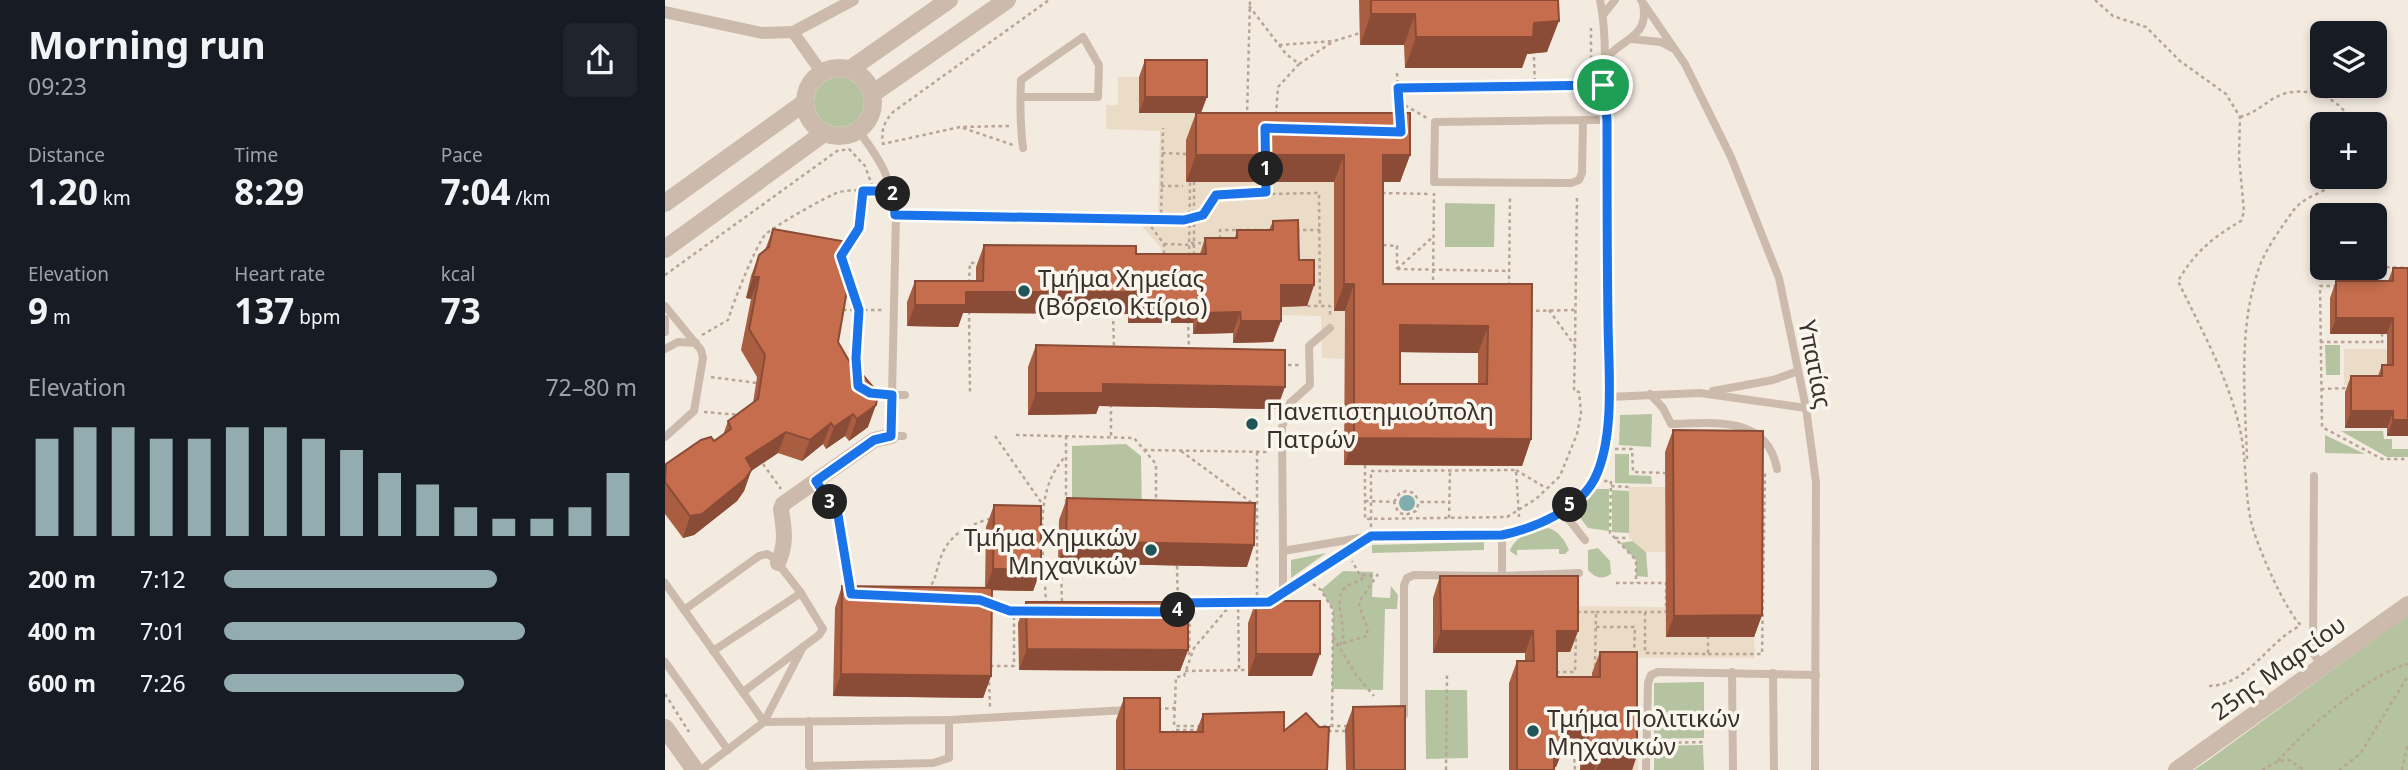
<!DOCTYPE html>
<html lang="en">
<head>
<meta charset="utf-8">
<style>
	:root { --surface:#171b24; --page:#20242c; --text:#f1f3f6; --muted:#9ea1a6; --accent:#93acb0 }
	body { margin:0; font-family:"Noto Sans",sans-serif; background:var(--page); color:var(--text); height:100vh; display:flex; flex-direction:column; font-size:26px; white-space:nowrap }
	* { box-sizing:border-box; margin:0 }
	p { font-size:23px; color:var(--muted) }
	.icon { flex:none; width:38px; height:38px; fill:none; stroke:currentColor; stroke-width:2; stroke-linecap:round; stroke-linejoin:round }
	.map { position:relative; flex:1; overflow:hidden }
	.sheet { display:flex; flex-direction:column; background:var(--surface); width:665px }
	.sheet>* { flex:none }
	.fabs { position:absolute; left:1645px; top:21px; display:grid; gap:14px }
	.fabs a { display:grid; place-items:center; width:77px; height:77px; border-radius:10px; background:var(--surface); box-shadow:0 4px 10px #0003; font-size:35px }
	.pin { position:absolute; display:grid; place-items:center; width:60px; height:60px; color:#fff; margin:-30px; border:4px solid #fff; border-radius:50%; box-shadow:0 2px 7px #0007 }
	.km { position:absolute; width:35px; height:35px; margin:-18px; border-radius:50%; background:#222; color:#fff; font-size:19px; line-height:35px; text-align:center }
	.round { display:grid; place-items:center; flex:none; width:74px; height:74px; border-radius:10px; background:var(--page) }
	.summary { display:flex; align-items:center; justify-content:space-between; height:119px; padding:0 28px }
	h1 { font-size:38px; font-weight:700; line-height:52px }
	.figures { display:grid; grid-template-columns:repeat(3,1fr); gap:10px; height:119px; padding:7px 28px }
	.figures div { display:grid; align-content:center }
	.figures b { font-size:35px; font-weight:700 }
	.figures small { font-size:19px; font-weight:400 }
	.figures p { font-size:19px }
	.chart { height:196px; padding:14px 28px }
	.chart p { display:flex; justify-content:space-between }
	.chart svg { width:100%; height:126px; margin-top:7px; stroke:var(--accent); stroke-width:6 }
	ul { padding:0 28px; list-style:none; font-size:23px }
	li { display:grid; grid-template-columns:112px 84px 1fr; align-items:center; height:52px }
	li i { height:18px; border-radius:9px; background:var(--accent) }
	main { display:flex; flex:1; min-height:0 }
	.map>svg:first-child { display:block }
	.green { fill:#b6c3a0 }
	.plaza { fill:#ebdcc8 }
	.water { fill:#7fadb0 }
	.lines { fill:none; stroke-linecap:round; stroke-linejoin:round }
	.path { stroke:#b8a596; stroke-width:2.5; stroke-dasharray:3.5 3.5; stroke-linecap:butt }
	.service { stroke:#ccbbac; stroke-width:8 }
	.pedestrian { stroke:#ccbbac; stroke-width:12 }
	.minor { stroke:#ccbbac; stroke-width:16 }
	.tertiary { stroke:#ccbbac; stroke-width:18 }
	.path-bridge { stroke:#b8a596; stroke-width:2.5; stroke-dasharray:3.5 3.5; stroke-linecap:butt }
	.wall { fill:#a95e42; fill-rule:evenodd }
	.shaded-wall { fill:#8a4c36 }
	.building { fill:#c56d4d; stroke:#8a4c36; stroke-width:2; fill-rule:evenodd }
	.route-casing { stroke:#fff; stroke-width:14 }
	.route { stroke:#1a73e8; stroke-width:9 }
	.poi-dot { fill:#20565b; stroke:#faf5ed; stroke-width:2.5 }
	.labels { text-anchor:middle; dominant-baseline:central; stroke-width:7; stroke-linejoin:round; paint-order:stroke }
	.poi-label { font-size:24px; fill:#3a302b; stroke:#faf5ed; text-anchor:start }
	.street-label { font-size:24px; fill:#3a302b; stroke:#faf5ed }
</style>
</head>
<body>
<main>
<section class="sheet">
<div class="summary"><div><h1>Morning run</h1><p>09:23</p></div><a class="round"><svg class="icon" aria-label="share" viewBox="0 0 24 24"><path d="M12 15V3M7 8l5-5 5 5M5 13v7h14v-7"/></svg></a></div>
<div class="figures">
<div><p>Distance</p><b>1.20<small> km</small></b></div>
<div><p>Time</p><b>8:29</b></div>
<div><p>Pace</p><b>7:04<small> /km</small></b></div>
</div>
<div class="figures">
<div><p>Elevation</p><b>9<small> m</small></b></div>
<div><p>Heart rate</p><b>137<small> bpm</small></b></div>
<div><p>kcal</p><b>73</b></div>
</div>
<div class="chart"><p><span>Elevation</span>72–80 m</p>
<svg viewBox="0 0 160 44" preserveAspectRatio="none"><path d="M5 44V10M15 44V6M25 44V6M35 44V10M45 44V10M55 44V6M65 44V6M75 44V10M85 44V14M95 44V22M105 44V26M115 44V34M125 44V38M135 44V38M145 44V34M155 44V22"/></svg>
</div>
<ul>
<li><b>200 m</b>7:12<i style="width:66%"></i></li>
<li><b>400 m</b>7:01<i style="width:73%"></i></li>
<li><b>600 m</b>7:26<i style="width:58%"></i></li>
</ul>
</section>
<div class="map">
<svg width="1743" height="770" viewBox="0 0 1743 770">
	<rect width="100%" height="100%" fill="#f3ebe0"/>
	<g class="green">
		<circle cx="174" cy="102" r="25"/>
		<polygon points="780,203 830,204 829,247 780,247"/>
		<polygon points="1660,345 1675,345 1675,375 1661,375"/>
		<polygon points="987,414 986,447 954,445 955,415"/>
		<polygon points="1676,431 1718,431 1719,439 1727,439 1727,449 1743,449 1743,457 1722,457"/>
		<polygon points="1660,435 1700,454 1660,453"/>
		<polygon points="461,444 476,456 477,516 407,515 407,446"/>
		<polygon points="950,454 964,454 964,475 986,476 987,484 950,483"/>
		<polygon points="927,489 944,489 944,531 923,528 913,515 913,503"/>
		<polygon points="947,490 964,491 964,533 947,532"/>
		<path d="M 884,528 C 894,532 899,539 904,550 L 900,554 L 894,554 L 894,549 L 852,550 L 852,556 L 845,551 C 849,536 870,530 884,528 Z"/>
		<polygon points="968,541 981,552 983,577 971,576 971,560 955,543"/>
		<polygon points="819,542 819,550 707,553 707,545"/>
		<path d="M 933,548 L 945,561 L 946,574 C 937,580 930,578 923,570 L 923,550 Z"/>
		<polygon points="661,553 626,578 626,560"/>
		<polygon points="678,571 708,572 707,597 725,598 726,586 733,595 732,609 720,609 718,690 667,689 668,610 656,590"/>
		<polygon points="1743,615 1743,770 1529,770 1545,759"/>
		<polygon points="1039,682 1039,738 989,739 989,683"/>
		<polygon points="760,690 802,690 803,758 761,759"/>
		<polygon points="1038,745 1039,770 989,770 989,746"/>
	</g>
	<g class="plaza">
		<polygon points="453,77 474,77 474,113 620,113 522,182 669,182 669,310 680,311 679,359 657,358 656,316 608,315 608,307 642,306 496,270 496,248 475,224 475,218 493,218 495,131 441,129 441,105 453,105"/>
		<polygon points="1679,349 1722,349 1722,381 1679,385"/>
		<polygon points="964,487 1001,487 1001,552 981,552 964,538"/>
		<polygon points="905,606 1001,607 1001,637 1089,637 1090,658 972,658 973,770 964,770 927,699 884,699 884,652"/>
	</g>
	<circle class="water" cx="742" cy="503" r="8"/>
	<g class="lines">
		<g class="path">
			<path d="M 1430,0 L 1448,16 L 1481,27 L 1515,61 L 1561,94 L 1575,117 L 1574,157 L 1579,212 L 1576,221 C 1548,237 1529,253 1513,281 C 1535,327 1562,375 1574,425 C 1582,457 1579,490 1586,521 C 1590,542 1622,615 1637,626"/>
			<polyline points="584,6 621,54 634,64 669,41"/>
			<polyline points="614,45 669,41 695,33"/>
			<polyline points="869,57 870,87"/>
			<polyline points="732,73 733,88"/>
			<polyline points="734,102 762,118"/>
			<polyline points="926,108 926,28"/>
			<polyline points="611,115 613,87 634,64"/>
			<polyline points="735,115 733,88 930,85"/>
			<polyline points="582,117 585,0"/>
			<path d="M 1575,117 C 1594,112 1601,100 1618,94 C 1644,86 1678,98 1686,124"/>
			<path d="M 344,126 L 295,127 L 218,144 C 216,130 219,122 228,112 L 384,0"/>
			<polyline points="298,128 348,145"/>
			<polyline points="497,153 522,154"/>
			<polyline points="496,186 518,186"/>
			<polyline points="717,193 766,194"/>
			<polyline points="241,216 519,220 539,215 551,195 654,193 655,306"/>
			<polyline points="496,220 498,128"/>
			<polyline points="482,221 499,244 499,258"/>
			<polyline points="631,230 655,230"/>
			<polyline points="555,239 555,230 606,230"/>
			<polyline points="499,244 529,245"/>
			<polyline points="718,245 732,246 732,269"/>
			<polyline points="176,255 194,228 198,191"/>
			<polyline points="529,255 529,181"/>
			<polyline points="732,269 844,271"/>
			<polyline points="732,269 769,236"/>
			<polyline points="0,275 172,151 184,149 200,166 209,191"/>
			<polyline points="182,278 194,310 191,374"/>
			<polyline points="304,283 305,263 313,263"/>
			<polyline points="1717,284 1717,267 1743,268"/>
			<polyline points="844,286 845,195"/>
			<polyline points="1672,286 1655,286 1657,427 1717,459 1743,459"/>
			<polyline points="768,287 769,193"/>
			<polyline points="642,306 665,306 665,318"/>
			<polyline points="178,310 217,310"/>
			<polyline points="884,310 910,346 912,195"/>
			<polyline points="304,311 305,395"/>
			<polyline points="864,311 910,310"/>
			<polyline points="448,314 449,349"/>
			<polyline points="523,320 524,352"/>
			<polyline points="1717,333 1717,342 1726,342"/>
			<path d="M 37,335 L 63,320 C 68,303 90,247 100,235 C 106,228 165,194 175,192 C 185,189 196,191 207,191"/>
			<polyline points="1655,342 1717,342"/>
			<polyline points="616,365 634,365"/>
			<polyline points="46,377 92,383"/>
			<polyline points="1656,389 1684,388"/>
			<polyline points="446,404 446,438"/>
			<polyline points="39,412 75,415"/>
			<polyline points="351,435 469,438 491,464 491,502"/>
			<polyline points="330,436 378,505"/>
			<polyline points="401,436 401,503"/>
			<polyline points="950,449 967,449 968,472 1000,473"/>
			<polyline points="479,450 605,452"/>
			<polyline points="516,451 587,503"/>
			<polyline points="592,452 592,599"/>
			<path d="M 1582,459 C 1580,396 1573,331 1593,271 C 1599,251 1616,228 1628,211 C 1640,194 1663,194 1675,177"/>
			<polyline points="98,464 116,489"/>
			<polyline points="700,465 700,519 842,517 871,499 895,476 912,434 916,413 914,392 909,391 910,346"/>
			<polyline points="851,470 881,488"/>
			<polyline points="939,481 946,481 945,533 971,560 971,583"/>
			<polyline points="946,486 964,487"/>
			<polyline points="160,493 173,515 184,587"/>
			<polyline points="700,501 729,502 733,512 740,515 751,511 754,502 784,502"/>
			<polyline points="729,502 734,494 741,491 749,493 754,501"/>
			<polyline points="784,518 785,469"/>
			<polyline points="706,527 706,471 851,470 854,517"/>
			<polyline points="950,538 964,538"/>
			<polyline points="396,563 397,605"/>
			<polyline points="512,566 513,604"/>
			<polyline points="697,575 711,576"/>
			<polyline points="951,583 1001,583 1001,612 980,612"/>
			<polyline points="648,584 656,590 668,610 667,726"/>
			<path d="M 262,590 C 272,580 270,573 275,560 C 282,536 301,526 324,519"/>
			<polyline points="520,602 594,602"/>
			<polyline points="573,602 574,670"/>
			<polyline points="324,603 359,611"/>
			<path d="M 381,604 C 380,558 365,492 401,456"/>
			<polyline points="912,612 931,612 930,667"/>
			<polyline points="931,612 980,612 980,653 1043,654 1043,637"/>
			<polyline points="931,627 970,627 969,654"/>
			<polyline points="668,637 691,675 709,696"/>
			<path d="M 678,643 L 702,636 C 704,623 695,615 694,602 L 713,574"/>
			<path d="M 675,645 C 686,630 664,600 682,586 C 686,583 693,582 697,579 L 687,561"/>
			<polyline points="1043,654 1097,654 1100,470"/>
			<polyline points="524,655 525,602"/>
			<polyline points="325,666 349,666 349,611"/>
			<polyline points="520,671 583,670"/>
			<polyline points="891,672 910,672 911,635"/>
			<polyline points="324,682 325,707"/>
			<path d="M 1544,686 C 1582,686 1603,641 1635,626"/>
			<polyline points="0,694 24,732"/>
			<polyline points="493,709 511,708"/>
			<polyline points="536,726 509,726 511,677 519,676 529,648 568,602"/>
			<polyline points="651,726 683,726"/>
			<polyline points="992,743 1041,742"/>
			<polyline points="909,752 910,770"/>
			<path d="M 1613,761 C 1638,731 1705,673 1743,664"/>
			<polyline points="781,770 782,673"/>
			<polyline points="1597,770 1613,761 1624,760 1639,770"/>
			<polyline points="1674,770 1695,754 1743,676"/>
			<polyline points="1737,770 1743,742"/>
		</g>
		<g class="service">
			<polyline points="976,0 1020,64 1066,157 1114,278 1141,408 1151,482 1150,770"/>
			<polyline points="938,15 950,0"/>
			<polyline points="966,39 996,42 1007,48"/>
			<path d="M 938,62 C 955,38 985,39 978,4"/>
			<path d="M 356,97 L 433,97 L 434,65 L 418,37 L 356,80 C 355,103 355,125 358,148"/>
			<polyline points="918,120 917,173 914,180 906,183 769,182 770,122 918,120 942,120"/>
			<path d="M 193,130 C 216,161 226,177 231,215 L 227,395 L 240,395"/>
			<polyline points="0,306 36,350 38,358 29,411 0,437"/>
			<polyline points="0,319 0,332"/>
			<polyline points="0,349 13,342 31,343"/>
			<polyline points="1048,391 1108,380 1133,371"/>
			<path d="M 985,394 L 998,408 L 1006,424 C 1050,423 1102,415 1112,469"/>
			<polyline points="227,395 226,436 238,436"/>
			<polyline points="943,397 1035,393 1141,408"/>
			<polyline points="1649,476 1648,653 1657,666"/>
			<polyline points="898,512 920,540"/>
			<polyline points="618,551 617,427 625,403 645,385 644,346 665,328"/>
			<polyline points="837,576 914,573"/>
			<polyline points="0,583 99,722 138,647"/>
			<polyline points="618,592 701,539"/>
			<polyline points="604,602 618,592 618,551 706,536 837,535"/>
			<polyline points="19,610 94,556 102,554 109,558 136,593 48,651"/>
			<polyline points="0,662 63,750"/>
			<polyline points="1067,672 1068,770"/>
			<polyline points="1108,673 1109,770"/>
			<polyline points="78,692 154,635 158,629 136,593"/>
			<path d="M 739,715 L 739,585 L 742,578 L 749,575 L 837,576 L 837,535 C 869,528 915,509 930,478 C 950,437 943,369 943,324 C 943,256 942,188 942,120 C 938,81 943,38 935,0"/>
			<polyline points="284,720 462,710"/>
			<polyline points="36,770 99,722 284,720 284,758 268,763 144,766 144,721"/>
			<polyline points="981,770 983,683 986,675 993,672 1151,675"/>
		</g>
		<g class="pedestrian">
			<polyline points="0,12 97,33 128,32 157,73"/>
			<polyline points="128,32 188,0"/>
		</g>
		<path class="minor" d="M 113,563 C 122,542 119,530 116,509 L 118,504 L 209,440 L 226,436"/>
		<g class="tertiary">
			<circle cx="174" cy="102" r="34"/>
			<polyline points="184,70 284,0"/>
			<polyline points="207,94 342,0"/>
			<polyline points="0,203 139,103"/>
			<polyline points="0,249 159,133"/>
			<polyline points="0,728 30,770"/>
			<polyline points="1512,770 1743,605"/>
		</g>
		<g class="path-bridge">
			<polyline points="526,243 536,243"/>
			<polyline points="524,256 525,182"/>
			<polyline points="663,731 680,731"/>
			<polyline points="508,734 508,730 536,730"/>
		</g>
	</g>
	<g class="wall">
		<polygon points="694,0 893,0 882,52 862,54 857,68 740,68 739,45 695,45"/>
		<path d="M 480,60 L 536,113 L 745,155 L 735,182 L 718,182 L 718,284 L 867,284 L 866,439 L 857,466 L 679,465 L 680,311 L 669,311 L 669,182 L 521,182 L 521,140 L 531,113 L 474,113 L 474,77 ZM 735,352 L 813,353 L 813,384 L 735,384 Z"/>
		<polygon points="608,221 649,285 642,306 616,307 608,342 568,343 568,333 528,334 528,323 463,323 463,314 298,313 293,327 242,326 242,302 250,281 311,281 311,267 319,245 471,254 535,254 540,238 570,238 572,230 604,230"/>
		<polygon points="108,229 173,342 203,427 184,441 180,436 161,449 158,444 137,461 113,453 86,471 79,491 72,501 29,535 18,538 0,514 0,466 49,441 58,435 63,421 88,403 92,377 76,350 86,299 81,298 86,276 94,255 100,250"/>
		<polygon points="1728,268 1743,436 1722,436 1722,428 1680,428 1680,392 1686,376 1713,376 1717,365 1722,365 1722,334 1665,334 1665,298 1671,281 1723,281"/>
		<polygon points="371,345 612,409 434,406 431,414 363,415 363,367"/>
		<polygon points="1008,430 1097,615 1089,637 1001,637 1000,452"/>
		<polygon points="402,498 582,567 393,563 394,520"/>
		<polygon points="329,505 376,569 368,591 327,590 326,676 318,698 168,696 170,608 177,586 320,588 321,527"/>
		<polygon points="775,576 913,631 905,652 892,652 892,677 927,677 927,673 935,652 972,755 967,770 915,770 915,752 897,752 891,767 889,767 889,770 844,770 844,683 852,661 860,661 860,653 768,653 768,598"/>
		<polygon points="591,601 647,676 583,676 583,623"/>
		<polygon points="361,602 523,650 515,671 354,670 353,623"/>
		<polygon points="459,698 495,732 531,732 538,714 619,731 662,770 451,770 451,720"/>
		<polygon points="688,707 740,770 681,770 680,729"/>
	</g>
	<g class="shaded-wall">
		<polygon points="706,14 750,14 739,45 695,45"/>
		<polygon points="894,21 882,52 862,54 857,68 740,68 751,37"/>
		<polygon points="480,97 542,97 536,113 474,113"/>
		<polygon points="531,155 679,155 669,182 521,182"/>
		<polygon points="718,155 745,155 735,182 709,182"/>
		<polygon points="88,277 94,277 86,299 81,298"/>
		<polygon points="679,284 689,284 680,311 669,311"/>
		<polygon points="616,285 649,285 642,306 608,307"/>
		<polygon points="301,292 471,292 463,314 298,313 293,327 242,326 250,305"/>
		<polygon points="471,302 536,302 528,323 463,323"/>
		<polygon points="575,312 568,333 528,334 536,313"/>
		<polygon points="1671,318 1728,318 1722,334 1665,334"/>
		<polygon points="576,321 616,321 608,342 568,343"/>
		<polygon points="735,325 823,326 813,353 725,352"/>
		<polygon points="438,384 620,387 612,409 434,406 431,414 363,415 371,393"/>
		<polygon points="211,405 203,427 184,441 192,419"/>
		<polygon points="1686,411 1728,411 1722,428 1680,428"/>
		<polygon points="188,414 180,436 161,449 169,427"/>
		<polygon points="1728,420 1743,420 1743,436 1722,436"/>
		<polygon points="166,423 158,444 137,461 145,440"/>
		<polygon points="121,432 113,453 86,471 79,491 72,501 29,535 18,538 25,516 81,458"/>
		<polygon points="689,438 866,439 857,466 679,465"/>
		<polygon points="401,541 589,545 582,567 393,563"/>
		<polygon points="328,569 376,569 368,591 320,590"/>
		<polygon points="1097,615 1089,637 1001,637 1009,616"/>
		<polygon points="776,631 868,631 860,653 768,653"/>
		<polygon points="892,631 913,631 905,652 884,652"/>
		<polygon points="362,649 523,650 515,671 354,670"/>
		<polygon points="591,654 655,654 647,676 583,676"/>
		<polygon points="176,674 326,676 318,698 168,696"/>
		<polygon points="899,730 923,730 915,752 897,752 891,767 881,767 889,745"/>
		<polygon points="923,750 937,750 929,770 915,770"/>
		<polygon points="937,755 972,755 967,770 931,770"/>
	</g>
	<g class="building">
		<polygon points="706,0 893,0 894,21 869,23 868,37 751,37 750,14 706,14"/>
		<rect x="480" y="60" width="62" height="37"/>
		<path d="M 531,113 L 745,113 L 745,155 L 718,155 L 718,284 L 867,284 L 866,439 L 689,438 L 689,284 L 679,284 L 679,155 L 531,155 ZM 735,325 L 823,326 L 822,384 L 735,384 Z"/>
		<polygon points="633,220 634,260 649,260 649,285 616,285 616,321 576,321 575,312 536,313 536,302 471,302 471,292 301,292 301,305 250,305 250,281 318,281 319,245 471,246 471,254 541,254 540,238 572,238 572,230 608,230 608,221"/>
		<polygon points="108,229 177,241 177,261 185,273 173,342 194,378 198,375 213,393 211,405 192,419 188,414 169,427 166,423 145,440 121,432 81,458 87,469 80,479 37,514 25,516 0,482 1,464 36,440 46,437 49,441 66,429 63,421 93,399 100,355 84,329 94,277 88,277 94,255 104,247"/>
		<polygon points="1728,268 1743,268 1743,420 1728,420 1728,411 1686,411 1686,376 1717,376 1717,365 1728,365 1728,318 1671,318 1671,281 1728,281"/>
		<polygon points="371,345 620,350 620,387 438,384 438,393 371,393"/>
		<polygon points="1008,430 1098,431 1097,615 1009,616"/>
		<polygon points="402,498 590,503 589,545 401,541"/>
		<polygon points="329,505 376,506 376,569 328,569"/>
		<polygon points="775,576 913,576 913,631 892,631 892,677 935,677 935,652 972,652 972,755 937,755 937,750 923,750 923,730 899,730 899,745 889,745 889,770 852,770 852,661 869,661 868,631 776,631"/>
		<polygon points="177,586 327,588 326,676 176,674"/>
		<rect x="591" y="601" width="64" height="53"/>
		<polygon points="361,602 523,602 523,650 362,649"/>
		<polygon points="459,698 495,698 495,732 538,732 538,714 619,712 619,731 641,713 654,727 664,727 662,770 459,770"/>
		<polygon points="740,706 740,770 689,770 688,707"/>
	</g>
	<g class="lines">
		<g class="route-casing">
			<path id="route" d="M 938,85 L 942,120 C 942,186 942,253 943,319 C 943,365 951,435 930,478 C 914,510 870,528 837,535 L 706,536 L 604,602 L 513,603 L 513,612 L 345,611 L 315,600 L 186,594 L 173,515 L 151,481 L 209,440 L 226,436 L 227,395 L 205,393 L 193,386 L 191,358 L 194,310 L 176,256 L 194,228 L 198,191 L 228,191 L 230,215 L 519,220 L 538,215 L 551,195 L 601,192 L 600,128 L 736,132 L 733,88 Z"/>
		</g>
		<use href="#route" class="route"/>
	</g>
	<g class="poi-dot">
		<circle cx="359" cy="291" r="7"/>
		<circle cx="587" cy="424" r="7"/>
		<circle cx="486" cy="550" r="7"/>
		<circle cx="868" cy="731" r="7"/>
	</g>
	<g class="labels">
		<g class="poi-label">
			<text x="373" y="277">Τμήμα Xημείας<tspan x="373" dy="28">(Βόρειο Κτίριο)</tspan></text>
			<text x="601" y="410">Πανεπιστημιούπολη<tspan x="601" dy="28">Πατρών</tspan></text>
			<text x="472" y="536" text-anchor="end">Τμήμα Χημικών<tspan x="472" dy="28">Μηχανικών</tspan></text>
			<text x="882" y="717">Τμήμα Πολιτικών<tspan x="882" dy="28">Μηχανικών</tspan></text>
		</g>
		<g class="street-label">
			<text transform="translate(1151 364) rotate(79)">Υπατίας</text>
			<text transform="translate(1613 667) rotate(-36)">25ης Μαρτίου</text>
		</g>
	</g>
</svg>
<div class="fabs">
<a><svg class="icon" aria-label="layers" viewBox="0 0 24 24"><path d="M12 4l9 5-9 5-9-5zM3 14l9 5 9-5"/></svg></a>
<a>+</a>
<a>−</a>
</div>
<div class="pin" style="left:938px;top:85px;background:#1e9e55"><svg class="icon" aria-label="arrive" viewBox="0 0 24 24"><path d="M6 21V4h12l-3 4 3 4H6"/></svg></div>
<b class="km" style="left:601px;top:169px">1</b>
<b class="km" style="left:228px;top:194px">2</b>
<b class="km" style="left:165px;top:502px">3</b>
<b class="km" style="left:513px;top:610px">4</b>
<b class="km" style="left:905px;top:505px">5</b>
</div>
</main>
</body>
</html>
